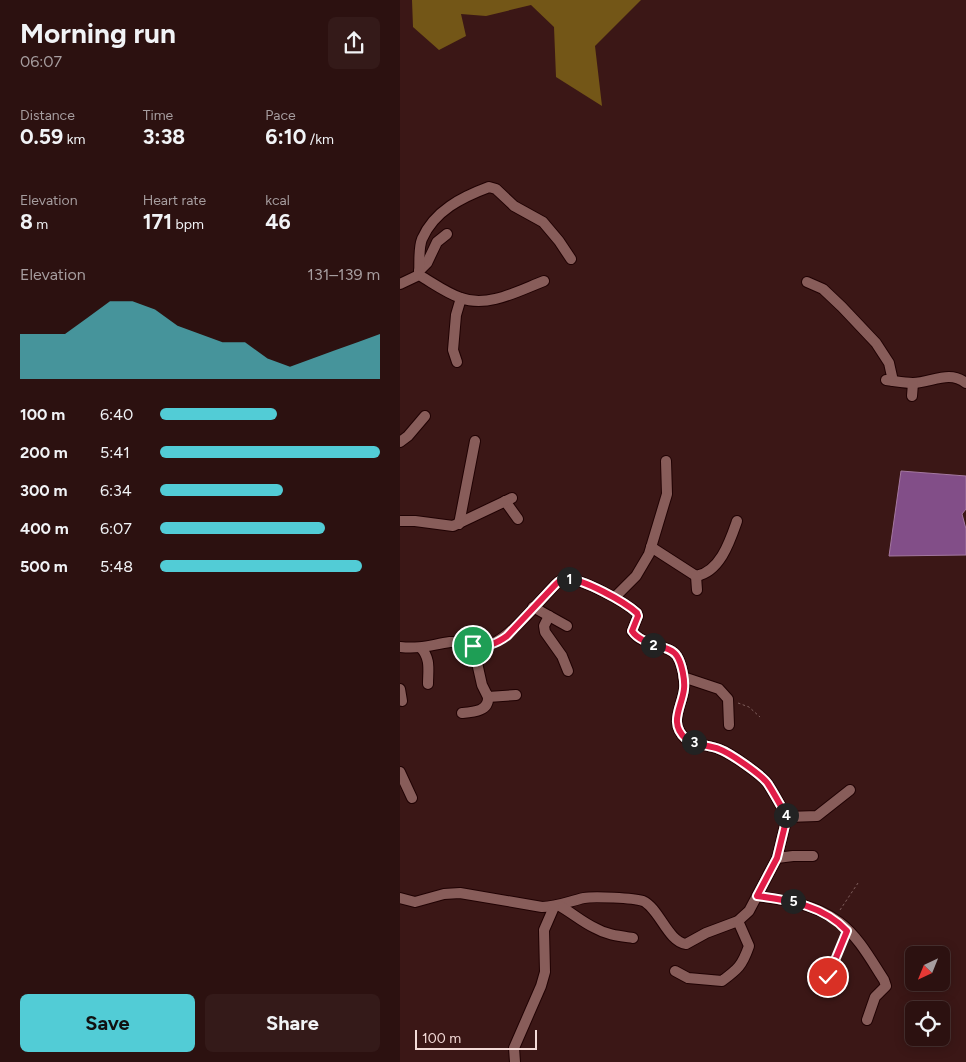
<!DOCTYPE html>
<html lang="en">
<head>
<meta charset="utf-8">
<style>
	:root { --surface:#2c1110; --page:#341a19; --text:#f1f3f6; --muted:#a69d9f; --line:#483130; --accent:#52ccd6 }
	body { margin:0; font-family:Figtree,sans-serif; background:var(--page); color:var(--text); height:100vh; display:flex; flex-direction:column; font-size:19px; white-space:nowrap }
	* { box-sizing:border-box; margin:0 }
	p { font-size:16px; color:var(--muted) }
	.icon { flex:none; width:28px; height:28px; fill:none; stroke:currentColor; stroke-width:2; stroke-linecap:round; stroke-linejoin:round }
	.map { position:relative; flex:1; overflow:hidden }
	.details { display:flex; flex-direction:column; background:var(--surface); width:400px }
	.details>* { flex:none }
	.needle { width:32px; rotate:223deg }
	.fabs { position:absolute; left:505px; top:946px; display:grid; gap:10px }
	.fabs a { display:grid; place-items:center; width:45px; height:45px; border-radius:8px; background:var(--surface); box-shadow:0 2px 12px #0003,0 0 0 1px var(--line); font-size:25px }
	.scale { position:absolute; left:15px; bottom:12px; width:122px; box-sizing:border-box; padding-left:5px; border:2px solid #f4dbd8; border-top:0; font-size:14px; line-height:18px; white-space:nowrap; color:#f4dbd8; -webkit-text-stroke:4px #3b1716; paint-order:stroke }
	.pin { position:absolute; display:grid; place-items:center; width:42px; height:42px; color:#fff; margin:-21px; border:2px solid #fff; border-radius:50%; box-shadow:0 1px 5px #0007 }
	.km { position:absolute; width:25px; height:25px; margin:-12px; border-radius:50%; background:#222; color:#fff; font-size:14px; line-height:25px; text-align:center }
	.round { display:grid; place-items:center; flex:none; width:52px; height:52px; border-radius:8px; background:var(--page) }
	.summary { display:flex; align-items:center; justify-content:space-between; height:85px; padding:0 20px }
	h1 { font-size:28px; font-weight:700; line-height:38px }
	.figures { display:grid; grid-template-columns:repeat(3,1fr); gap:8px; height:85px; padding:5px 20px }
	.figures div { display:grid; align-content:center }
	.figures b { font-size:21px; font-weight:700 }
	.figures small { font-size:14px; font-weight:400 }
	.figures p { font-size:14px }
	.chart { height:140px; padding:10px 20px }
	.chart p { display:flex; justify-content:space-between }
	.chart svg { width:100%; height:90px; margin-top:5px; fill:var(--accent); opacity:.7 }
	.action { display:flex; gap:10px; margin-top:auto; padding:10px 20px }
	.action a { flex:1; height:58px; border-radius:8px; background:var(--accent); color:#111; font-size:20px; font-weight:700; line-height:58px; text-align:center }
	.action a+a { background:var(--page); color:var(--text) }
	ul { padding:0 20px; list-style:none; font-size:16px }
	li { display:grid; grid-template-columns:80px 60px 1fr; align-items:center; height:38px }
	li i { height:12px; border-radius:6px; background:var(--accent) }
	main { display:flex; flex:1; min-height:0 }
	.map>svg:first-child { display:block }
	.forest { fill:#735617 }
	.water { fill:#824e88; stroke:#a478a0 }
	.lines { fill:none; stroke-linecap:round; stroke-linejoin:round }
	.minor-casing { stroke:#200203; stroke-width:12 }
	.path { stroke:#7e5e5c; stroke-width:1; stroke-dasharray:2.5 2.5; stroke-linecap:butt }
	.minor { stroke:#885d5a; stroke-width:10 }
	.route-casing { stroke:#fff; stroke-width:10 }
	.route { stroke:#e11d48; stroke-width:6 }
</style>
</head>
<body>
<main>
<section class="details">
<div class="summary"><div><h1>Morning run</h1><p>06:07</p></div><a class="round"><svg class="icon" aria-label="share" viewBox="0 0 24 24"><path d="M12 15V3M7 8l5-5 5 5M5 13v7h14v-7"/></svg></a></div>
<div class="figures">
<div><p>Distance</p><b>0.59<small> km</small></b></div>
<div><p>Time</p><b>3:38</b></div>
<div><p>Pace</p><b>6:10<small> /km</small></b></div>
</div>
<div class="figures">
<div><p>Elevation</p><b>8<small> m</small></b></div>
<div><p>Heart rate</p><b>171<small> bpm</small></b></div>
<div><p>kcal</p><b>46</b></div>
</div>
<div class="chart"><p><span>Elevation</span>131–139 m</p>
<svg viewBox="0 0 160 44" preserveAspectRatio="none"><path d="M0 44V22L10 22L20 22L30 14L40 6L50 6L60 10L70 18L80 22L90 26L100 26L110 34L120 38L130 34L140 30L150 26L160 22V44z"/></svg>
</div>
<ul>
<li><b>100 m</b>6:40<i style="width:53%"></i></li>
<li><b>200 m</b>5:41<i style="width:100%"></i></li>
<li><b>300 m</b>6:34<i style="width:56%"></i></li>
<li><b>400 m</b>6:07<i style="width:75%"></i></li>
<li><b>500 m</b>5:48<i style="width:92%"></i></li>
</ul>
<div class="action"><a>Save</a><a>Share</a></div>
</section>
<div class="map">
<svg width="566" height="1062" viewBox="0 0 566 1062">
	<rect width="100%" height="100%" fill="#3b1716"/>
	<polygon class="forest" points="12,0 241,0 195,46 202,106 156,77 154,27 131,5 86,16 61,14 66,36 39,50 13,27"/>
	<polygon class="water" points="501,471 566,476 566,509 562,514 566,529 566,555 489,556"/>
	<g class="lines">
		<g class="minor-casing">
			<g id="minor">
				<polyline points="19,271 27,263 37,242 47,234"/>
				<path d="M 19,275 C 20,264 18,249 22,239 C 34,211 62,197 89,187 L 96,189 L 114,206 L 143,222 L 159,241 L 171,259"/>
				<polyline points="407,282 423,289 442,307 476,343 489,363 493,381"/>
				<path d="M 0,284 L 19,275 C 33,283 46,293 61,298 C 88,308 118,291 144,281"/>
				<polyline points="57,362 53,350 56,315 61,298"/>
				<path d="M 486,380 C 495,381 504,383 513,383 C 533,382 549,370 566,383"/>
				<polyline points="512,396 513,383"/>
				<polyline points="0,442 8,436 25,416"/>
				<polyline points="105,501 118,519"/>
				<polyline points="0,521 15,521 53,526 112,498"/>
				<polyline points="59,524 75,441"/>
				<path d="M 251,547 L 296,576 C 320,572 330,541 337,521"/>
				<polyline points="296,576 297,590"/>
				<polyline points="215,597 236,576 249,554 267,494 266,461"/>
				<polyline points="133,607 167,626"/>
				<polyline points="149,616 144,626 145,632 162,656 168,671"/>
				<polyline points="73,645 82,685 88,697 116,695"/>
				<path d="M 0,647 C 21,649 30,645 50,642 C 61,641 73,647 84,646 C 106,644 140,600 156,584 C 159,581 162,579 166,579 C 182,578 225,602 237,613 L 238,616 L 232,631 C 243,647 270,644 277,656 C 282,664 285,680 284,689 C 282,707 268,723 286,739 C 294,745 309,745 319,749 C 330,753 362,775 368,784 C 375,795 381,806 387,817 L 377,858 L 349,911 L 338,921 L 306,933 L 286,944 C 268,942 259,908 243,901 C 234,898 193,896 184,898 C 170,901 157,907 142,907 L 60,893 L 44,894 L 15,902 L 0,898"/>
				<path d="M 21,648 C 31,659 28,670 28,684"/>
				<polyline points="283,677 319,689 328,699 329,725"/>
				<polyline points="0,689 2,701"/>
				<path d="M 62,713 C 74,712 89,711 88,697"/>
				<polyline points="0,772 12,798"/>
				<polyline points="387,817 417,816 450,790"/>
				<polyline points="377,858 393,856 413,856"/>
				<path d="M 357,896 C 385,900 415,904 439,922 C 458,936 471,960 484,980 L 486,986 L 475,997 L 467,1020"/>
				<path d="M 158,905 C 171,912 182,922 195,928 C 207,935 219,936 233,938"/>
				<path d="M 275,971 L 288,978 L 322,981 C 338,969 342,966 349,946 L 338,921"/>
				<polyline points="115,1062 114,1048 141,986 145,972 144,930 154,907"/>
			</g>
		</g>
		<g class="path">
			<polyline points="338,703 349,707 360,717"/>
			<polyline points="440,910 458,883"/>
			<polyline points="427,977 444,938"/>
		</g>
		<use href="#minor" class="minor"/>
	</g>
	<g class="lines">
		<g class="route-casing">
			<path id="route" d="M 73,646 C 87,647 96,644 107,636 L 156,584 C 159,581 162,579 166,579 C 182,578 225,602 237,613 L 238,616 L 232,631 C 243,647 270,644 277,656 C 282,664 285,680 284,689 C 282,707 268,723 286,739 C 294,745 309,745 319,749 C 330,753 362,775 368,784 C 375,795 381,806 387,817 L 377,858 L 357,896 C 390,900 424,906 447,931 L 428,977"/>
		</g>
		<use href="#route" class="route"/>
	</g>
</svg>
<div class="fabs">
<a><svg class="needle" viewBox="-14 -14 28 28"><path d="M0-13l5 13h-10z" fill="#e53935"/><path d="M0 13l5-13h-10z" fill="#a69d9f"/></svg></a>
<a><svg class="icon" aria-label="locate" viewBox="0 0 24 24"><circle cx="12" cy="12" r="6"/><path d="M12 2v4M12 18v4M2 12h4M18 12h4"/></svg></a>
</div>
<div class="scale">100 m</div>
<div class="pin" style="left:73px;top:646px;background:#1e9e55"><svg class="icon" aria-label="arrive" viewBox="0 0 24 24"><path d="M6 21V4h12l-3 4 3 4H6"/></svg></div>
<div class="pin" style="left:428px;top:977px;background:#d93025"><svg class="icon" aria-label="check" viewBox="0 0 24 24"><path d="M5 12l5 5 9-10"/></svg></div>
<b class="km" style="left:169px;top:579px">1</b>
<b class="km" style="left:253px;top:645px">2</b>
<b class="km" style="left:294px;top:742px">3</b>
<b class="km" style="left:386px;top:815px">4</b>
<b class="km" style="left:393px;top:901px">5</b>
</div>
</main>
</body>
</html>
